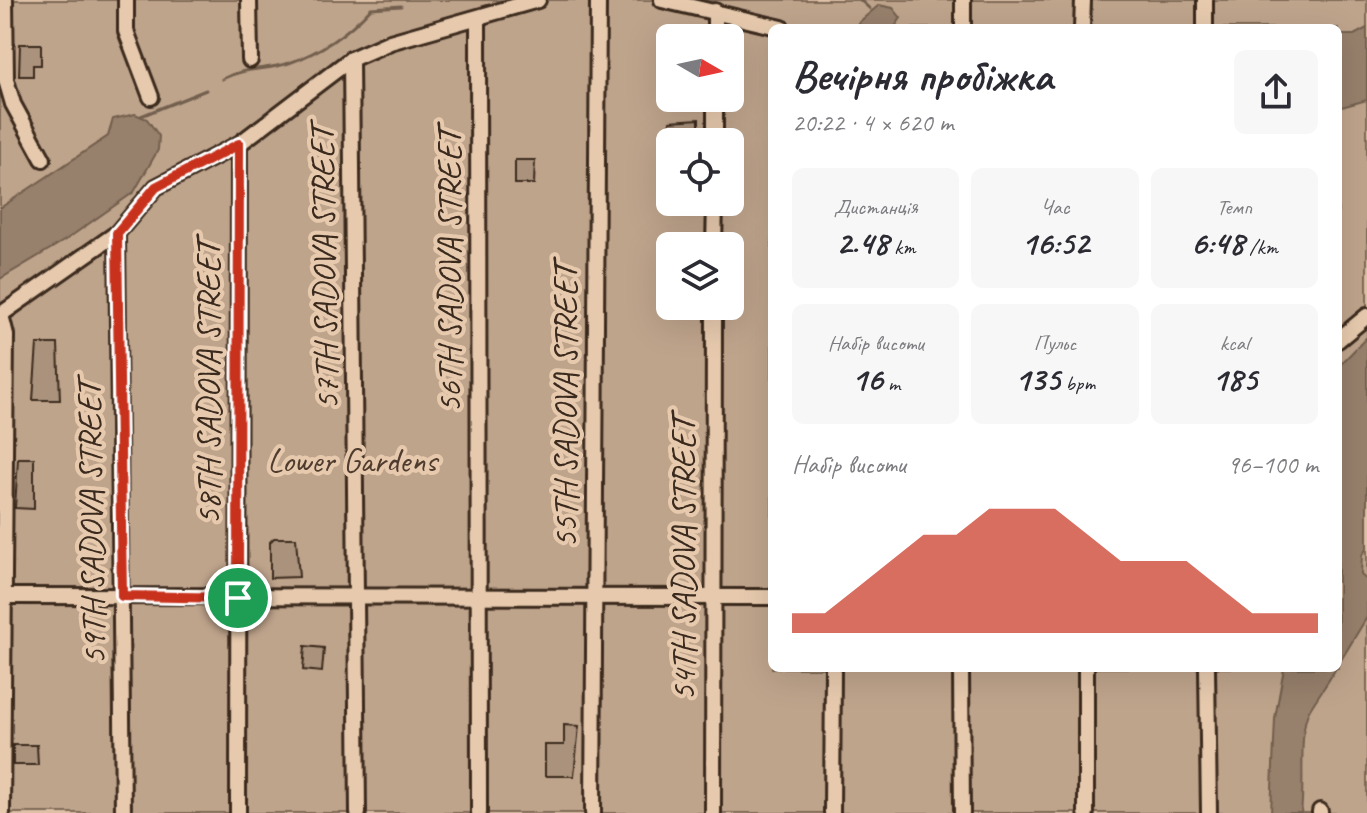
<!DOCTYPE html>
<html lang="uk">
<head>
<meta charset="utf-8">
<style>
	:root { --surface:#fff; --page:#f7f7f7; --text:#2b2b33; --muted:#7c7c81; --accent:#c8321e }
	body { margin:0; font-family:Caveat,sans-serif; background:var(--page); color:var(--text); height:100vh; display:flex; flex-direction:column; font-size:30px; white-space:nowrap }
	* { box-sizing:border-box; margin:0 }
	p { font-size:26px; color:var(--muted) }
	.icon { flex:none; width:44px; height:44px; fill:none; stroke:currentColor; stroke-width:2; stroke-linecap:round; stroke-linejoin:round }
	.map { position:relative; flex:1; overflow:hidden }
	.side { position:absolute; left:768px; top:24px; width:574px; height:648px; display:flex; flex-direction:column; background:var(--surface); border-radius:12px; box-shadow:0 8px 32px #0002 }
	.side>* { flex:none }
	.needle { width:52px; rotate:99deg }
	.buttons { position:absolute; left:656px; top:24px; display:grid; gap:16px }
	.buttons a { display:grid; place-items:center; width:88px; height:88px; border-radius:12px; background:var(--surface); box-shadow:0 8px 32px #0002; font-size:40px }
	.pin { position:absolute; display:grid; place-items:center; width:68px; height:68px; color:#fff; margin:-34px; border:4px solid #fff; border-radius:50%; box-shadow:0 2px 8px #0007 }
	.round { display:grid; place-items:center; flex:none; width:84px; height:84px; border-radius:12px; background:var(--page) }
	.headline { display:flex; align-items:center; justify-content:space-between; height:136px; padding:0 24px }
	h1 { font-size:44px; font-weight:800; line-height:60px }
	.figures { display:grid; grid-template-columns:repeat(3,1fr); gap:12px; height:136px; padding:8px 24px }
	.figures div { display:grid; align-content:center; border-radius:12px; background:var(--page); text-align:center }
	.figures b { font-size:34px; font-weight:800 }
	.figures small { font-size:22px; font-weight:400 }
	.figures p { font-size:22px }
	.chart { height:224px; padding:16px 24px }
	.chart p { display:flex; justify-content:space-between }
	.chart svg { width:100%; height:144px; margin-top:8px; fill:var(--accent); opacity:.7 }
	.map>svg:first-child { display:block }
	.green { fill:#bfa48c; stroke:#7d6755; stroke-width:2; fill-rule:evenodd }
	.water { fill:#97806c; stroke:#725e4d; stroke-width:2 }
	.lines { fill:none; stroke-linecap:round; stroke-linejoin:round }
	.stream { stroke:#725e4d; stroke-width:3 }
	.building { fill:#aa927b; stroke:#3b2a1e; stroke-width:2 }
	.minor-casing { stroke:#3b2a1e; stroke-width:20 }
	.minor { stroke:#e7caae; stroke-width:14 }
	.route-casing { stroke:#fff; stroke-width:16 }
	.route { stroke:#c8321e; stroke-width:10 }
	.labels { text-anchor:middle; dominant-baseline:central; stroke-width:8; stroke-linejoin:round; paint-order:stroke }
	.street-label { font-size:34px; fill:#3b2a1e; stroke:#e7caae }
	.park-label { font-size:34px; fill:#4f3c2e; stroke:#e7caae }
</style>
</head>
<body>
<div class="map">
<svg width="1367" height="813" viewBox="0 0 1367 813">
	<rect width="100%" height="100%" fill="#ddc0a5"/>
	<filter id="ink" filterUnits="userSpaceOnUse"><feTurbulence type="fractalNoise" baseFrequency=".0125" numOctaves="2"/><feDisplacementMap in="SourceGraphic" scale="16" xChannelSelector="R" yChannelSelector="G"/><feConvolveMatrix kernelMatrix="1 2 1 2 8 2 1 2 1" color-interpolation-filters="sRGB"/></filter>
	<g filter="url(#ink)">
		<path class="green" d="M 0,0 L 1367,0 L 1367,813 L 0,813 ZM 772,28 L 1338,28 L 1338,668 L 772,668 ZM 670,38 L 730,38 L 730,98 L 670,98 ZM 670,142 L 730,142 L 730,202 L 670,202 ZM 670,246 L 730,246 L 730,306 L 670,306 Z"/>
		<g class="water">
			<polygon points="879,5 893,8 901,18 894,28 864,28 858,23"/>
			<polygon points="1367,28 1367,100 1338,108 1338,35 1354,35"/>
			<polygon points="135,114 147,119 159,136 158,150 134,192 67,239 0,279 0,208 108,136 113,119"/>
			<polygon points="1367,337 1367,548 1362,555 1361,575 1367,580 1367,617 1338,665 1338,367"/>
			<path d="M 1284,668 L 1336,668 C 1328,683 1317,697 1309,711 C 1298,731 1305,787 1301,813 L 1271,813 L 1275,718 Z"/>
		</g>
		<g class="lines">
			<g class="stream">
				<polyline points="860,0 870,9"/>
				<path d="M 222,79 C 248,66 265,71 289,63 C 321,52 348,33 371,8 L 401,6"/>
				<polyline points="141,116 206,90"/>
			</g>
		</g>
		<g class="building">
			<polygon points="20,44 41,44 41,65 33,65 33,76 19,76"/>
			<polygon points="699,119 699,142 668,139 670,121"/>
			<polygon points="515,160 535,160 534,184 515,184"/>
			<polygon points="37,344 58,344 60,400 33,400"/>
			<polygon points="18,458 34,458 34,509 15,508"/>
			<polygon points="274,538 296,538 299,577 270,578 270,542"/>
			<polygon points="305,646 324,648 322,672 303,670"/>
			<polygon points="564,725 579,726 574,776 545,776 545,745 564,745"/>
			<polygon points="13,745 37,745 38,765 13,765"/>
		</g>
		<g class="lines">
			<g class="minor-casing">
				<g id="minor">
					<polyline points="5,0 6,80 13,104 43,159"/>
					<polyline points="126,0 126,31 151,97"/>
					<polyline points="249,0 250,60"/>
					<polyline points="662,0 782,28"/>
					<polyline points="963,0 963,28"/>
					<polyline points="478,18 479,813"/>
					<polyline points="1082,28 1083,0"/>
					<polyline points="1205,28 1205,0"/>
					<polyline points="715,38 715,11"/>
					<polyline points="351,59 358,813"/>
					<polyline points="715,142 715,98"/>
					<polyline points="117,233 123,813"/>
					<polyline points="714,246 715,202"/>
					<polyline points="0,315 117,233 156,187 239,144 351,59 390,42 538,0"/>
					<polyline points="1,315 6,335 2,813"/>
					<polyline points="1338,340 1367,316"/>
					<polyline points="0,596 772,597"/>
					<polyline points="961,668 962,813"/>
					<polyline points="1086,668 1086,813"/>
					<polyline points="1207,668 1209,813"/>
					<polyline points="238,813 239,144"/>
					<polyline points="593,813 598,0"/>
					<polyline points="713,813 714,306"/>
					<polyline points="832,813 833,668"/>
					<polyline points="1320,813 1320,811"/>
				</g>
			</g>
			<use href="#minor" class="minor"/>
		</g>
	</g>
	<g class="lines" filter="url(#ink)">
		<g class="route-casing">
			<polygon id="route" points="239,144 238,598 122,596 117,233 156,187"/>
		</g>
		<use href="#route" class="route"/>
	</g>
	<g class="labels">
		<g class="street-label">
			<text transform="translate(324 268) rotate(-91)">57TH SADOVA STREET</text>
			<text transform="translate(449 271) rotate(-90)">56TH SADOVA STREET</text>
			<text transform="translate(208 383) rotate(-90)">58TH SADOVA STREET</text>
			<text transform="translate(565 406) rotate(-90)">55TH SADOVA STREET</text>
			<text transform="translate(91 523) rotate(-91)">59TH SADOVA STREET</text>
			<text transform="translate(683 559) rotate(-90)">54TH SADOVA STREET</text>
		</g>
		<g class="park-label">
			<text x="352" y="460">Lower Gardens</text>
		</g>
	</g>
</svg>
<div class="buttons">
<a><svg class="needle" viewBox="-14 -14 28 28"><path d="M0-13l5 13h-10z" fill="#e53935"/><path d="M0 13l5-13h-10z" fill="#7c7c81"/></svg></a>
<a><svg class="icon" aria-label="locate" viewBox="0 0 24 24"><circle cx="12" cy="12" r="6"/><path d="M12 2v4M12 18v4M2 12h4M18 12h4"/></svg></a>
<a><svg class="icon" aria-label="layers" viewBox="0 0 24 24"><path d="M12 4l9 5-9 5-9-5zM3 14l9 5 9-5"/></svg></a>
</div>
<div class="pin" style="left:238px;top:598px;background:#1e9e55"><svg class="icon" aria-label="arrive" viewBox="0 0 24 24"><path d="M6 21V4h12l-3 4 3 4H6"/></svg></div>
<section class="side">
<div class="headline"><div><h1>Вечірня пробіжка</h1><p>20:22 · 4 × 620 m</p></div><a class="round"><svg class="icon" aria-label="share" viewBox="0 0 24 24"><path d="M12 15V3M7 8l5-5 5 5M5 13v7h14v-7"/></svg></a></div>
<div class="figures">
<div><p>Дистанція</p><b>2.48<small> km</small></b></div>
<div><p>Час</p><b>16:52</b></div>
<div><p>Темп</p><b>6:48<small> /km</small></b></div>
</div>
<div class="figures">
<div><p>Набір висоти</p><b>16<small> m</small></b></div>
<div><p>Пульс</p><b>135<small> bpm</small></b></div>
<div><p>kcal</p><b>185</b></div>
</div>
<div class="chart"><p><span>Набір висоти</span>96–100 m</p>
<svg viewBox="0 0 160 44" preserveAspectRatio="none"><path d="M0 44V38L10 38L20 30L30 22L40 14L50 14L60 6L70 6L80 6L90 14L100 22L110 22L120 22L130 30L140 38L150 38L160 38V44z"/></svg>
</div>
</section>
</div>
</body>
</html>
